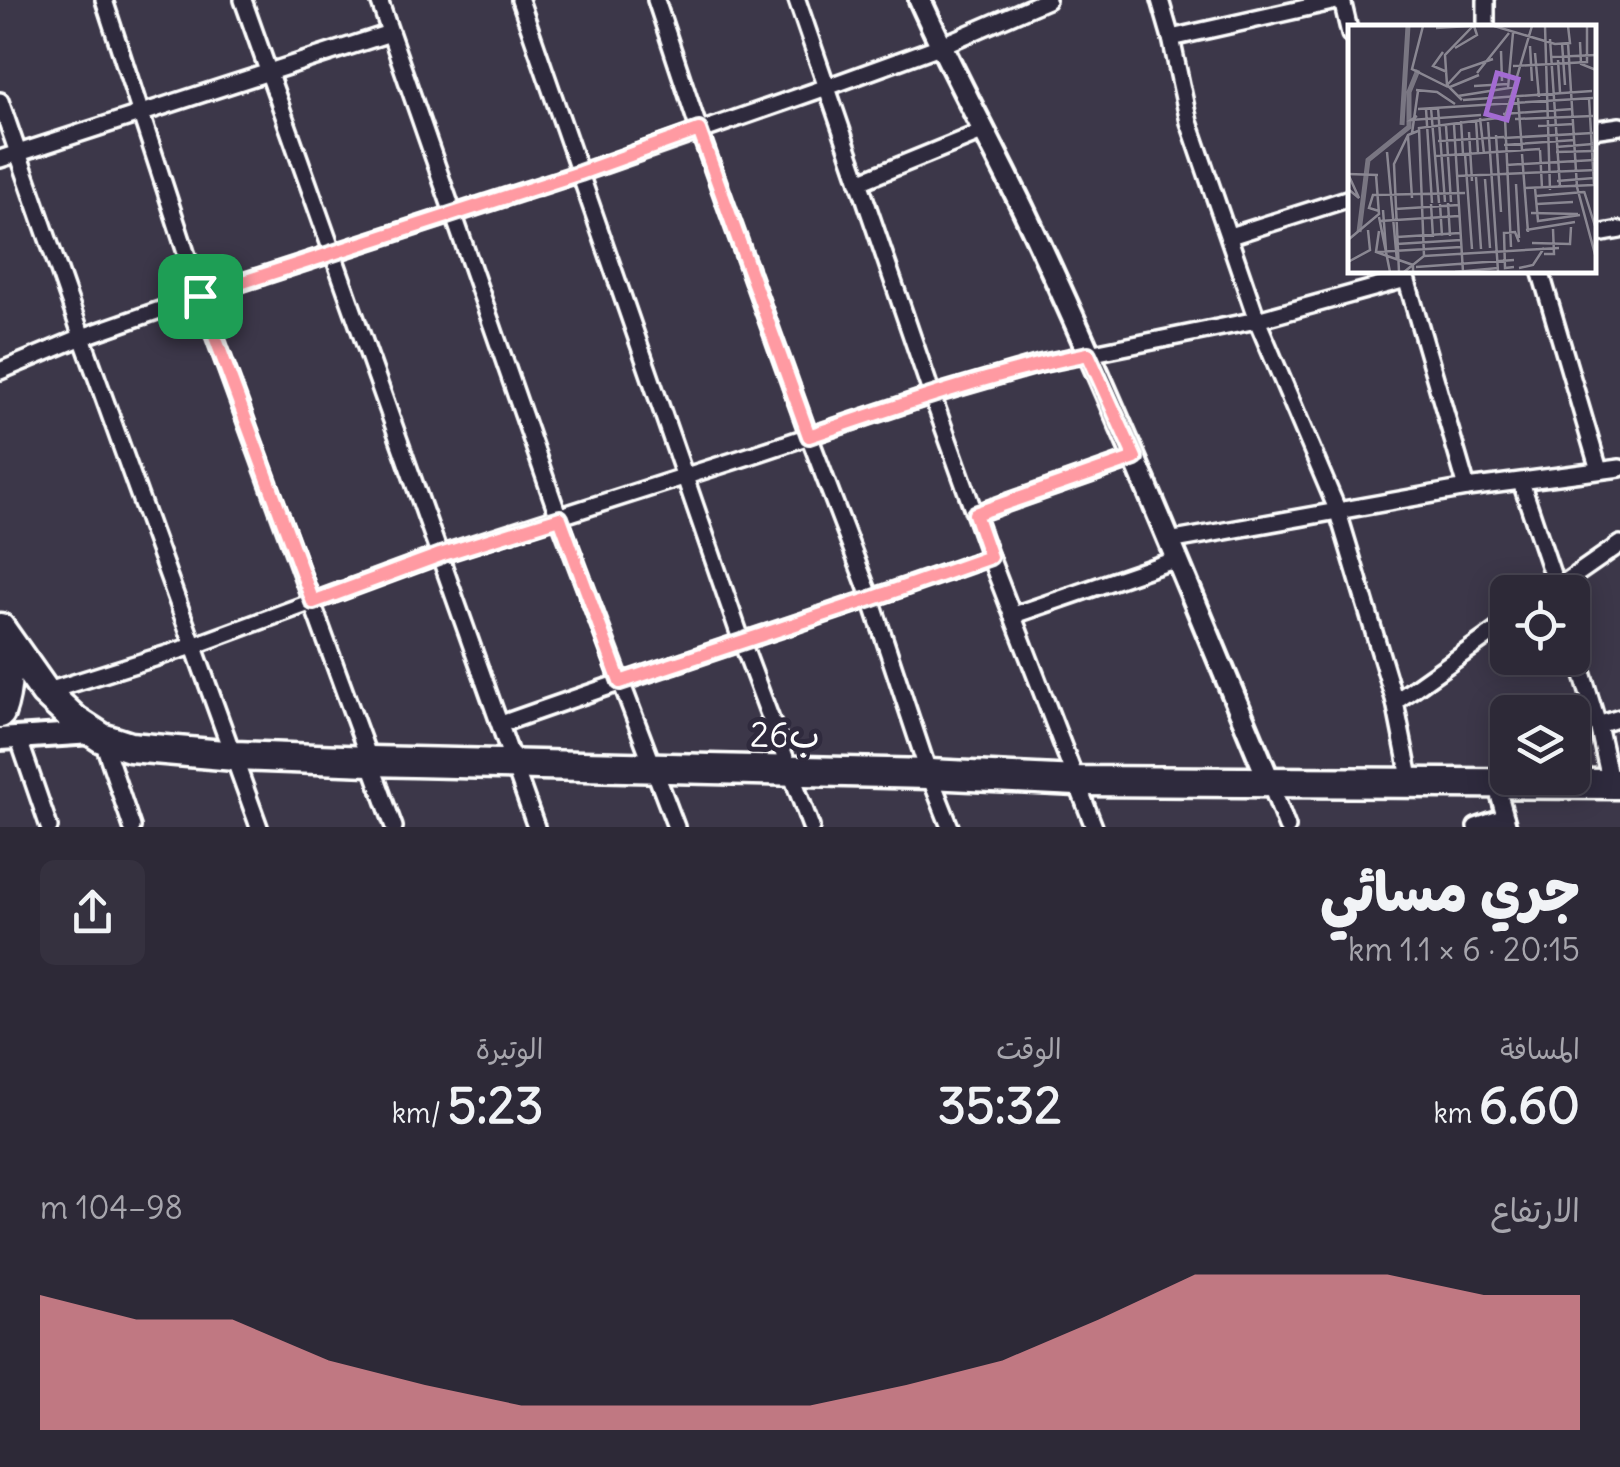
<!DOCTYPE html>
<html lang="ar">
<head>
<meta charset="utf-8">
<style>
	:root { --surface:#2d2937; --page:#35313f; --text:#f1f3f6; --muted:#a7a6ad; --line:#484552; --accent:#ff9aa2 }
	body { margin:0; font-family:Delius,"Playpen Sans Arabic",sans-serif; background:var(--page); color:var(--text); direction:rtl; height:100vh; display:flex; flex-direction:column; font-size:38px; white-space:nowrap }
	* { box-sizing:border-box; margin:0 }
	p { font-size:32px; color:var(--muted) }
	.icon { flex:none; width:55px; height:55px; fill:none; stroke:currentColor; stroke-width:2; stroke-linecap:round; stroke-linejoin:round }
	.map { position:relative; height:827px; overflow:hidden; direction:ltr }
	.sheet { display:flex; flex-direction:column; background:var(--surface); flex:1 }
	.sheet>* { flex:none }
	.tools { position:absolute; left:1490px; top:575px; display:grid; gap:20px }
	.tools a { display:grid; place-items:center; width:100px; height:100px; border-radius:15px; background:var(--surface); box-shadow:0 5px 25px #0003,0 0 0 2px var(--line); font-size:50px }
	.pin { position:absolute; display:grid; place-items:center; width:85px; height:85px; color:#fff; margin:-42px; border-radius:20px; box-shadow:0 5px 15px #0006 }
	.round { display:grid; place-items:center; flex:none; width:105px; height:105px; border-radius:15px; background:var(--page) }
	.headline { display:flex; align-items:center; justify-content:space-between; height:170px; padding:0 40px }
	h1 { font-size:55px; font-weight:800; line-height:75px }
	.figures { display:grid; grid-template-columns:repeat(3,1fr); gap:15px; height:170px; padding:10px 40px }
	.figures div { display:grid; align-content:center }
	.figures b { font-size:50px; font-weight:800 }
	.figures small { font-size:28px; font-weight:400 }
	.figures p { font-size:28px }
	.chart { height:280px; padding:20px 40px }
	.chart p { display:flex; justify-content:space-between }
	.chart svg { width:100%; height:180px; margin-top:10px; fill:var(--accent); opacity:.7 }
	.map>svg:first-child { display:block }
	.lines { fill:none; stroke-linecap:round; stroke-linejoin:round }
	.street-casing { stroke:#fff; stroke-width:22 }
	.secondary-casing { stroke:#fff; stroke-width:28 }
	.highway-casing { stroke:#fff; stroke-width:35 }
	.street { stroke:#2f2a3d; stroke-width:15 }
	.secondary { stroke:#2f2a3d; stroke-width:20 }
	.highway { stroke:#2f2a3d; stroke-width:28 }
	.route-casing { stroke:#fff; stroke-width:20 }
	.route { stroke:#ff9aa2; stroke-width:12 }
	.labels { text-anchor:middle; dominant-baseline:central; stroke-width:10; stroke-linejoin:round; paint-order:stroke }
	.street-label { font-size:35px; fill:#fff; stroke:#2f2a3d }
	.inset-river { fill:none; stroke:#797682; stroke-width:5 }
	.inset-road { fill:none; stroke:#8a8792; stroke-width:2.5 }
	.view { fill:#a36bd2; fill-opacity:0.15; stroke:#a36bd2; stroke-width:5 }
	.inset-edge { fill:none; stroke:#fff; stroke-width:5 }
</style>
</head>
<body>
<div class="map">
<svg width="1620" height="827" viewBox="0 0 1620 827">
	<rect width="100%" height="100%" fill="#3c3749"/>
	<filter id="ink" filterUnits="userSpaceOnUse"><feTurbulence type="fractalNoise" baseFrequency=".01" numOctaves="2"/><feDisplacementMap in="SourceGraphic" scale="20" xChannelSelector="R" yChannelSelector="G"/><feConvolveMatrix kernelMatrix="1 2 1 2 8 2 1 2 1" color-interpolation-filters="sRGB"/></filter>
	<g filter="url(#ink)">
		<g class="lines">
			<g class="street-casing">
				<g id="street">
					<polyline points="104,0 200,296 394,827"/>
					<polyline points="243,0 536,827"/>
					<polyline points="379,0 559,518 676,827"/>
					<polyline points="520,0 742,642 811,827"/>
					<polyline points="656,0 699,130 809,436 871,599 929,774 950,827"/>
					<polyline points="797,0 932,395 990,557 1094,827"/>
					<polyline points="1160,0 1171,38 1189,122 1257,320 1337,509 1395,702 1411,783"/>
					<polyline points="1342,0 1350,34"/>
					<polyline points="1486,0 1486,28"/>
					<polyline points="1171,38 1341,0"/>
					<polyline points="0,101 82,337 259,827"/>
					<polyline points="1592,130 1620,126"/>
					<polyline points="0,159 390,33"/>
					<polyline points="859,182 984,131"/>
					<polyline points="1592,235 1620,230"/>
					<polyline points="1230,236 1350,198"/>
					<polyline points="1540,270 1599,470"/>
					<polyline points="1404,271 1467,488"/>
					<polyline points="0,371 82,337 200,296 580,173 827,87 940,46 1047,0"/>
					<polyline points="1521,482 1558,592"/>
					<polyline points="975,514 1135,458"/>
					<polyline points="1169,541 1467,488 1620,468"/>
					<polyline points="1551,592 1620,544"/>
					<polyline points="1014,615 1177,559"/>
					<polyline points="1572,639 1598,725 1611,784"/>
					<polyline points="45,692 193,646 439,555 752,455 932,395 1039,364 1257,320 1406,279"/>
					<polyline points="1395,702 1508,622"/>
					<path d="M 501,724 C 663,666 828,615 990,557"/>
					<polyline points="1598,725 1620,718"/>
					<polyline points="18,737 49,827"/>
					<polyline points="102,738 132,827"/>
					<polyline points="1270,783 1287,827"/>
					<polyline points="1496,784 1508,827"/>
					<polyline points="1476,827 1505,817"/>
				</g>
			</g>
			<g class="secondary-casing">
				<g id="secondary">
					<path d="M 920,0 C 952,72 990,140 1024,211 C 1113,399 1190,592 1270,783"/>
					<polyline points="0,739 92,733"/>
				</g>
			</g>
			<g class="highway-casing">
				<g id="highway">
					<polyline points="0,628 45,692 76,721 102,738 130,747 235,756 370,761 929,774 1077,781 1620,784"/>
					<path d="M 0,713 C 9,688 8,663 4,636"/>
				</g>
			</g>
			<use href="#street" class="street"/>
			<use href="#secondary" class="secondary"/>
			<use href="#highway" class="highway"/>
		</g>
	</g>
	<g class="lines" filter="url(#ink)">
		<g class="route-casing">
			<path id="route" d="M 699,130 L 809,436 C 901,405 992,373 1088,354 L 1135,458 L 975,514 L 990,557 L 871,599 L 620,682 L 560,518 L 440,555 L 313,602 L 200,296 L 580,173 Z"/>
		</g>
		<use href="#route" class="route"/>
	</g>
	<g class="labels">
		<g class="street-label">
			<text transform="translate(785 734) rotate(1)">26ب</text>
		</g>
	</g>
	<g transform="translate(1348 25)">
		<rect width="248" height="248" fill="#3c3749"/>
		<path class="inset-river" d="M 54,100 L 60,1M 11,207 L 20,135 L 61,102 L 61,67 L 70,45"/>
		<path class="inset-road" d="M 75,1 L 64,44 L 100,62M 146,1 L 207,19 L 222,18 L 220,1M 197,1 L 202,165M 88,3 L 121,1M 202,14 L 212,162M 232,17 L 233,39 L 248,45M 214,18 L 217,60M 220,18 L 229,162 L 248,233M 182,21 L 184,56M 107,23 L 129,10 L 126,1M 153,26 L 154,56M 95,27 L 85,41 L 99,47M 187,28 L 191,72M 204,32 L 248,30M 210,35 L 212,67M 165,41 L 239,37 L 239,1M 129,48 L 161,8M 99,60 L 113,45 L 145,34M 126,61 L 160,59M 102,62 L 131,50M 160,63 L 165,8M 68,65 L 89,67 L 107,79M 110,71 L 167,62M 170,73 L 174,125M 241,73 L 246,160M 114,75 L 99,60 L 97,30 L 125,1M 115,75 L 244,66M 83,83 L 91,178M 90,83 L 97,177M 70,84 L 245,73M 78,84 L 84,178M 155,89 L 225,84M 69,91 L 63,95 L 133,90M 132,93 L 136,129M 157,93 L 163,222M 167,94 L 245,91M 128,95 L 130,128M 113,96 L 115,129M 140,97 L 150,246M 106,100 L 115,247M 98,101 L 103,177M 190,101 L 226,99M 121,107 L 124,156M 64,108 L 70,66M 148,110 L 153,187M 60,111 L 64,173M 156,113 L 245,108M 90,116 L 156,112M 156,120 L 227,115M 208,122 L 245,119M 192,125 L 194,163M 39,127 L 49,236M 208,127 L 246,126M 117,129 L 124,224M 174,129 L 180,207M 87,131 L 192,124M 158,140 L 246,135M 0,149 L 30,150M 109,151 L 248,145M 128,152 L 133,224M 137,154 L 142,223M 209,156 L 246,153M 168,159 L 171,213M 177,163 L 246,160M 187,163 L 190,196 L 232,190M 0,164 L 11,173 L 1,151M 236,166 L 247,201M 188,171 L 236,167M 100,178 L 102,211M 83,179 L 85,212M 92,179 L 94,211M 189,179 L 225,177M 47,184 L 111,180M 35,185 L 38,225M 31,186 L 21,183 L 25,170 L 117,168M 183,188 L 230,189M 31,192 L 42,247M 32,196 L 111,191M 178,205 L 227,197M 31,206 L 28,227 L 65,240 L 65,247M 49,212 L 112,208M 0,215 L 31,189 L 28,150M 184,218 L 222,219 L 223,202M 49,219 L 113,215M 28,227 L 113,222M 196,229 L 206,229 L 205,204M 76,231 L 211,223M 0,237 L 22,225 L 20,205M 68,242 L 166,235M 166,242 L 157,243 L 156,208 L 167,207 L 171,217M 171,243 L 185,240 L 196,223M 51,247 L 46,139 L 60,110 L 70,106M 56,247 L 76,231 L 71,103 L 157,92 L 184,1M 107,247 L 150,243"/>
		<path class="view" d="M 149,48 L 170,54 L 159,95 L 138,89 Z"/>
		<rect width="248" height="248" class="inset-edge"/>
	</g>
</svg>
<div class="tools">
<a><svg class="icon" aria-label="locate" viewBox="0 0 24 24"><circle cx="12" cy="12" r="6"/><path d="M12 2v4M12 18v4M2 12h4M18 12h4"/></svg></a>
<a><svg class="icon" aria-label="layers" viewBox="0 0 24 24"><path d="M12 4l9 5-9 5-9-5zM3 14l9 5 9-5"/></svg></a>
</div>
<div class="pin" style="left:200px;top:296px;background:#1e9e55"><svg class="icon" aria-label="arrive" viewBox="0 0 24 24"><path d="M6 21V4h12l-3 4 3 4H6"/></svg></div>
</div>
<section class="sheet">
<div class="headline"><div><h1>جري مسائي</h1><p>20:15 · 6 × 1.1 km</p></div><a class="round"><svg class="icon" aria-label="share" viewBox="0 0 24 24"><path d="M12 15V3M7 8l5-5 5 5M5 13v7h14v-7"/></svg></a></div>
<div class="figures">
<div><p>المسافة</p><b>6.60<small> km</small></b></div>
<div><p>الوقت</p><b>35:32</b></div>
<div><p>الوتيرة</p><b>5:23<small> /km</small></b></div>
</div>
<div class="chart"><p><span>الارتفاع</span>98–104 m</p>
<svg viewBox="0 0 160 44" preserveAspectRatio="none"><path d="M0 44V11L10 17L20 17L30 27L40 33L50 38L60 38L70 38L80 38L90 33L100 27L110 17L120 6L130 6L140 6L150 11L160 11V44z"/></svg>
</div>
</section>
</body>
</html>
